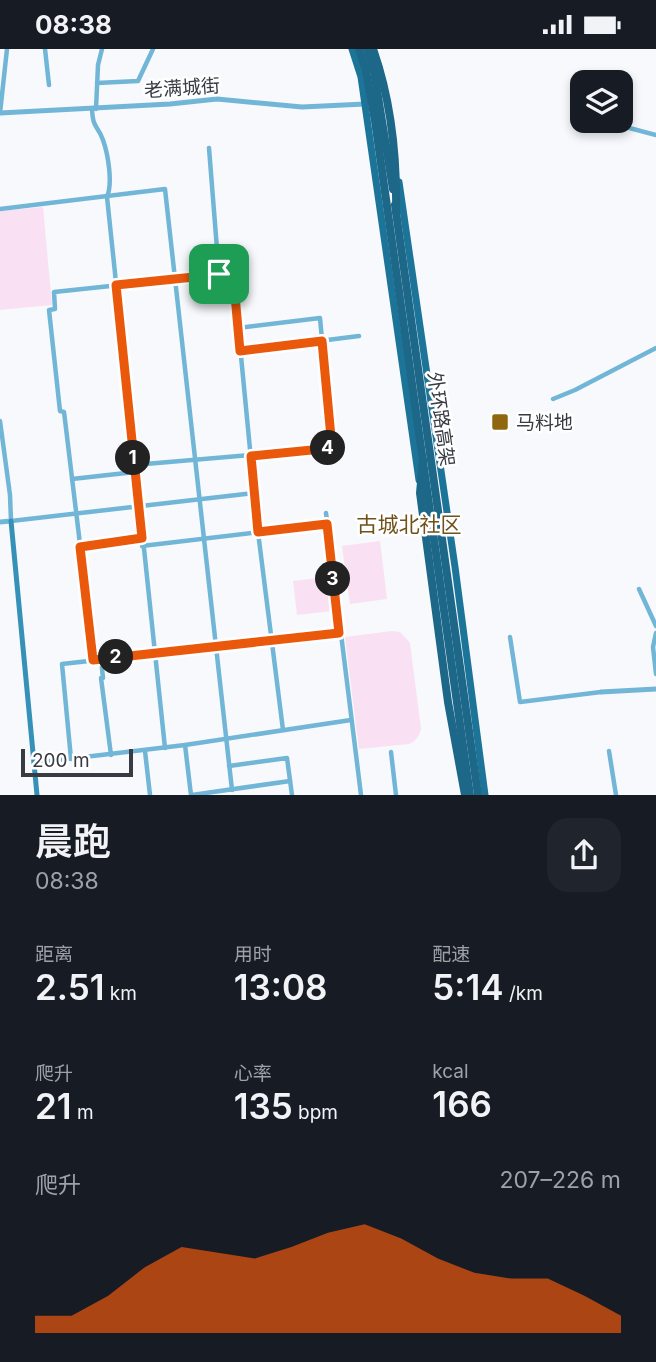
<!DOCTYPE html>
<html lang="zh">
<head>
<meta charset="utf-8">
<style>
	:root { --surface:#171b24; --page:#20242c; --text:#f1f3f6; --muted:#9ea1a6; --accent:#ea580c }
	body { margin:0; font-family:Inter,"Noto Sans SC",sans-serif; background:var(--page); color:var(--text); height:100vh; display:flex; flex-direction:column; font-size:26px; white-space:nowrap }
	* { box-sizing:border-box; margin:0 }
	p { font-size:23px; color:var(--muted) }
	.icon { flex:none; width:38px; height:38px; fill:none; stroke:currentColor; stroke-width:2; stroke-linecap:round; stroke-linejoin:round }
	.map { position:relative; height:746px; overflow:hidden }
	.drawer { display:flex; flex-direction:column; background:var(--surface); flex:1 }
	.drawer>* { flex:none }
	.tools { position:absolute; left:570px; top:21px; display:grid; gap:14px }
	.tools a { display:grid; place-items:center; width:63px; height:63px; border-radius:14px; background:var(--surface); box-shadow:0 4px 10px #0003; font-size:35px }
	.scale { position:absolute; left:21px; bottom:18px; width:112px; box-sizing:border-box; padding-left:7px; border:4px solid #383b41; border-top:0; font-size:19px; line-height:24px; white-space:nowrap; color:#383b41; -webkit-text-stroke:5px #fff; paint-order:stroke }
	.pin { position:absolute; display:grid; place-items:center; width:60px; height:60px; color:#fff; margin:-30px; border-radius:14px; box-shadow:0 4px 10px #0006 }
	.km { position:absolute; width:35px; height:35px; margin:-18px; border-radius:50%; background:#222; color:#fff; font-size:19px; line-height:35px; text-align:center }
	.round { display:grid; place-items:center; flex:none; width:74px; height:74px; border-radius:21px; background:var(--page) }
	.head { display:flex; align-items:center; justify-content:space-between; height:119px; padding:0 35px }
	h1 { font-size:38px; font-weight:600; line-height:52px }
	.stats { display:grid; grid-template-columns:repeat(3,1fr); gap:10px; height:119px; padding:7px 35px }
	.stats div { display:grid; align-content:center }
	.stats b { font-size:35px; font-weight:600 }
	.stats small { font-size:19px; font-weight:400 }
	.stats p { font-size:19px }
	.chart { height:196px; padding:14px 35px }
	.chart p { display:flex; justify-content:space-between }
	.chart svg { width:100%; height:126px; margin-top:7px; fill:var(--accent); opacity:.7 }
	.status { display:flex; justify-content:space-between; align-items:center; height:49px; padding:0 35px; background:var(--surface); direction:ltr }
	.status svg { height:19px; fill:currentColor }
	.map>svg:first-child { display:block }
	.green { fill:#f9e0f3 }
	.lines { fill:none; stroke-linecap:round; stroke-linejoin:round }
	.minor { stroke:#71b6d7; stroke-width:4.5 }
	.tertiary { stroke:#71b6d7; stroke-width:5 }
	.secondary { stroke:#3691b8; stroke-width:5 }
	.primary { stroke:#1c7598; stroke-width:7 }
	.trunk { stroke:#1d6888; stroke-width:8 }
	.trunk-bridge { stroke:#1d6888; stroke-width:8 }
	.route-casing { stroke:#fff; stroke-width:14 }
	.route { stroke:#ea580c; stroke-width:9 }
	.poi-dot { fill:#90670e; stroke:#fff; stroke-width:2.5 }
	.labels { text-anchor:middle; dominant-baseline:central; stroke-width:5; stroke-linejoin:round; paint-order:stroke }
	.street-label { font-size:19px; fill:#383b41; stroke:#fff }
	.poi-label { font-size:19px; fill:#383b41; stroke:#fff; text-anchor:start }
	.neighbourhood-label { font-size:21px; fill:#6f521b; stroke:#fff }
</style>
</head>
<body>
<div class="status"><b>08:38</b><svg viewBox="0 0 49 12"><path d="M0 12V9h3v3zM5 12V6h3v6zM10 12V3h3v9zM15 12V0h3v12zM26 1h20v11H26zM47 4h2v5h-2z"/></svg></div>
<div class="map">
<svg width="656" height="746" viewBox="0 0 656 746">
	<rect width="100%" height="100%" fill="#f8f9fc"/>
	<g class="green">
		<polygon points="43,158 52,256 0,261 0,162"/>
		<polygon points="380,492 387,550 350,555 342,497"/>
		<polygon points="328,528 332,562 297,566 293,532"/>
		<path d="M 392,582 L 400,583 L 410,594 L 421,680 C 419,687 416,692 409,695 L 359,700 L 345,588 Z"/>
	</g>
	<g class="lines">
		<g class="minor">
			<polyline points="45,0 49,36"/>
			<polyline points="97,34 138,32 153,0"/>
			<path d="M 92,60 C 93,81 98,76 103,91 C 108,105 113,134 107,148 L 165,699"/>
			<polyline points="96,60 98,16 102,0"/>
			<polyline points="0,64 7,0"/>
			<polyline points="622,77 656,86"/>
			<polyline points="209,99 219,225"/>
			<polyline points="0,160 165,140 232,741"/>
			<polyline points="240,302 359,287"/>
			<polyline points="553,350 575,341 656,299"/>
			<polyline points="0,372 10,446 11,472 254,444"/>
			<polyline points="134,416 332,399 320,269 238,279"/>
			<polyline points="72,430 135,423"/>
			<polyline points="326,464 361,746"/>
			<polyline points="80,497 142,489"/>
			<polyline points="142,497 327,475"/>
			<polyline points="639,540 656,577"/>
			<polyline points="656,584 653,598 656,625"/>
			<polyline points="510,588 520,653 601,643"/>
			<polyline points="101,610 103,629 101,629 111,706"/>
			<polyline points="94,611 65,371 64,363 60,362 49,261 55,260 54,243 233,224 258,483 283,681"/>
			<polyline points="185,696 191,746"/>
			<polyline points="145,702 150,746"/>
			<polyline points="609,702 616,746"/>
			<polyline points="391,703 396,746"/>
			<polyline points="71,710 62,615 339,584"/>
			<polyline points="34,714 185,696 351,671"/>
			<polyline points="229,717 287,709 292,746"/>
			<polyline points="192,746 290,732"/>
		</g>
		<g class="tertiary">
			<polyline points="0,64 170,55 217,50 302,58 365,55"/>
			<polyline points="0,473 11,472"/>
			<polyline points="601,643 656,640"/>
		</g>
		<polyline class="secondary" points="11,472 37,746"/>
		<g class="primary">
			<polyline points="352,0 361,28 419,431"/>
			<polyline points="399,133 455,518 485,746"/>
		</g>
		<g class="trunk">
			<polyline points="359,0 366,22 375,72 470,746"/>
			<polyline points="367,0 374,23 393,140"/>
			<polyline points="395,156 478,746"/>
		</g>
		<g class="trunk-bridge">
			<path d="M 373,0 C 391,51 397,109 396,163"/>
			<polyline points="423,411 420,444 448,653 465,746"/>
		</g>
	</g>
	<g class="lines">
		<g class="route-casing">
			<polygon id="route" points="233,224 240,302 322,292 332,399 251,407 258,483 327,475 339,584 93,611 80,498 142,489 116,236"/>
		</g>
		<use href="#route" class="route"/>
	</g>
	<rect class="poi-dot" x="491" y="364" width="18" height="18" rx="3.5"/>
	<g class="labels">
		<g class="street-label">
			<text transform="translate(182 39) rotate(-4)">老满城街</text>
			<text transform="translate(441 370) rotate(82)">外环路高架</text>
		</g>
		<g class="poi-label">
			<text x="516" y="373">马料地</text>
		</g>
		<g class="neighbourhood-label">
			<text x="409" y="475">古城北社区</text>
		</g>
	</g>
</svg>
<div class="tools">
<a><svg class="icon" aria-label="layers" viewBox="0 0 24 24"><path d="M12 4l9 5-9 5-9-5zM3 14l9 5 9-5"/></svg></a>
</div>
<div class="scale">200 m</div>
<div class="pin" style="left:219px;top:225px;background:#1e9e55"><svg class="icon" aria-label="arrive" viewBox="0 0 24 24"><path d="M6 21V4h12l-3 4 3 4H6"/></svg></div>
<b class="km" style="left:133px;top:409px">1</b>
<b class="km" style="left:116px;top:608px">2</b>
<b class="km" style="left:333px;top:530px">3</b>
<b class="km" style="left:328px;top:399px">4</b>
</div>
<section class="drawer">
<div class="head"><div><h1>晨跑</h1><p>08:38</p></div><a class="round"><svg class="icon" aria-label="share" viewBox="0 0 24 24"><path d="M12 15V3M7 8l5-5 5 5M5 13v7h14v-7"/></svg></a></div>
<div class="stats">
<div><p>距离</p><b>2.51<small> km</small></b></div>
<div><p>用时</p><b>13:08</b></div>
<div><p>配速</p><b>5:14<small> /km</small></b></div>
</div>
<div class="stats">
<div><p>爬升</p><b>21<small> m</small></b></div>
<div><p>心率</p><b>135<small> bpm</small></b></div>
<div><p>kcal</p><b>166</b></div>
</div>
<div class="chart"><p><span>爬升</span>207–226 m</p>
<svg viewBox="0 0 160 44" preserveAspectRatio="none"><path d="M0 44V38L10 38L20 31L30 21L40 14L50 16L60 18L70 14L80 9L90 6L100 11L110 18L120 23L130 25L140 25L150 31L160 38V44z"/></svg>
</div>
</section>
</body>
</html>
